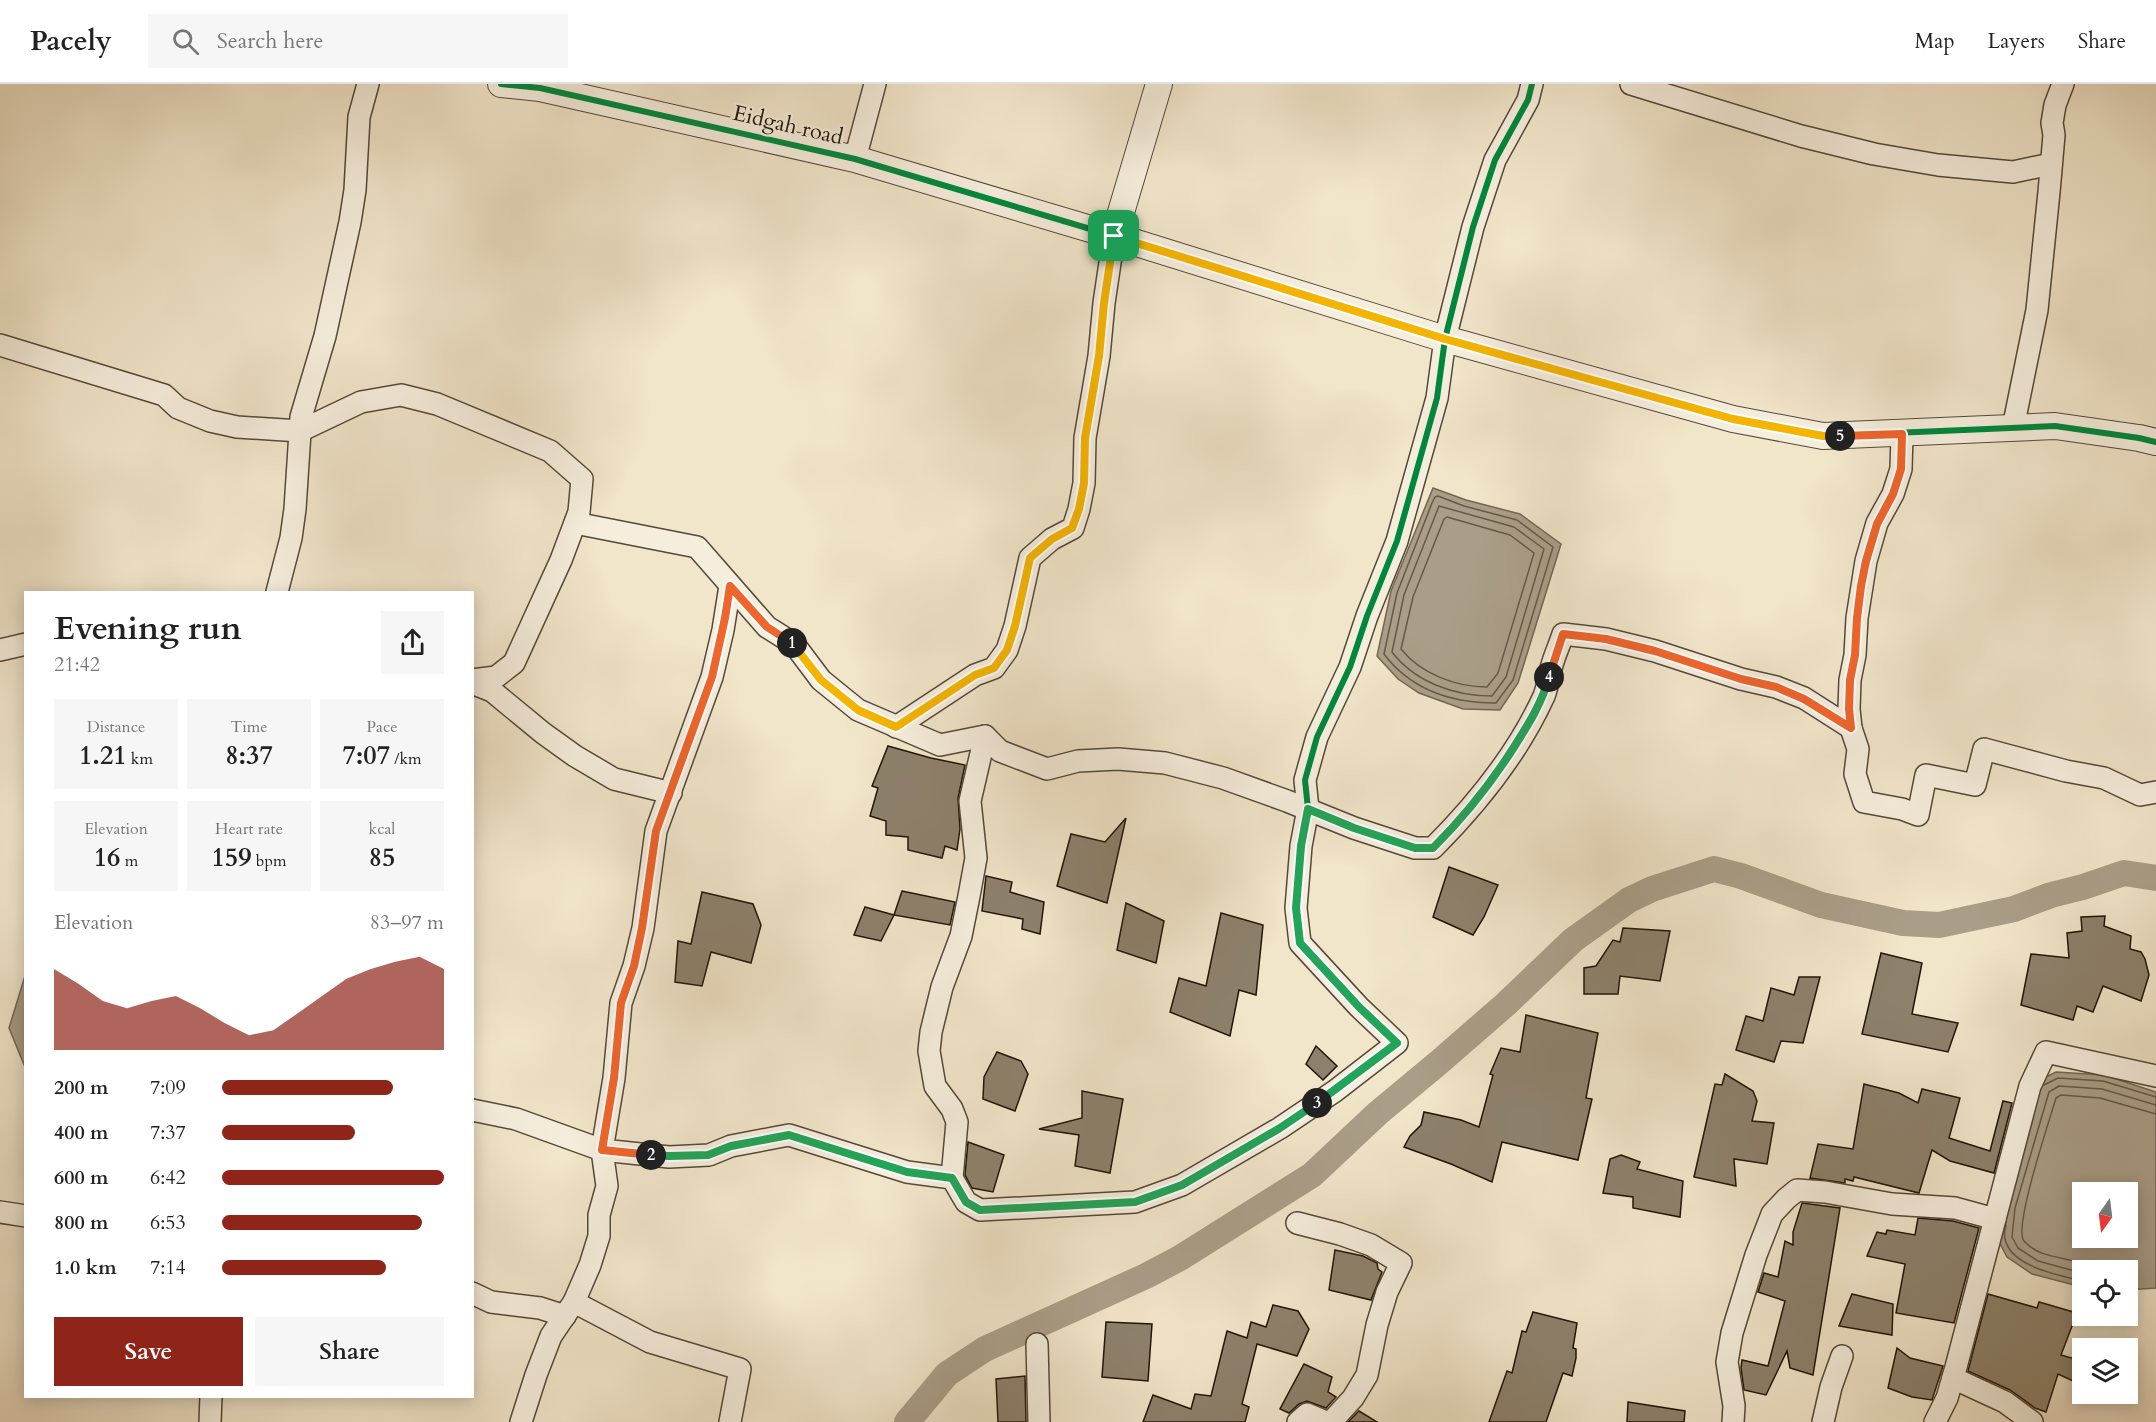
<!DOCTYPE html>
<html lang="en">
<head>
<meta charset="utf-8">
<style>
	:root { --surface:#fff; --page:#f6f6f6; --text:#222; --muted:#767676; --line:#e0e0e0; --accent:#8f2418 }
	body { margin:0; font-family:Cardo,serif; background:var(--page); color:var(--text); height:100vh; display:flex; flex-direction:column; font-size:22px; white-space:nowrap }
	* { box-sizing:border-box; margin:0 }
	p { font-size:20px; color:var(--muted) }
	.icon { flex:none; width:33px; height:33px; fill:none; stroke:currentColor; stroke-width:2; stroke-linecap:round; stroke-linejoin:round }
	.map { position:relative; flex:1; overflow:hidden }
	.panel { position:absolute; left:24px; top:507px; width:450px; height:807px; display:flex; flex-direction:column; background:var(--surface); border-radius:0px; box-shadow:0 3px 15px #0003 }
	.panel>* { flex:none }
	.needle { width:39px; rotate:194deg }
	.fabs { position:absolute; left:2072px; top:1098px; display:grid; gap:12px }
	.fabs a { display:grid; place-items:center; width:66px; height:66px; border-radius:0px; background:var(--surface); box-shadow:0 3px 15px #0003; font-size:30px }
	.pin { position:absolute; display:grid; place-items:center; width:51px; height:51px; color:#fff; margin:-26px; border-radius:12px; box-shadow:0 3px 9px #0006 }
	.km { position:absolute; width:30px; height:30px; margin:-15px; border-radius:50%; background:#222; color:#fff; font-size:16px; line-height:30px; text-align:center }
	.round { display:grid; place-items:center; flex:none; width:63px; height:63px; border-radius:0px; background:var(--page) }
	.summary { display:flex; align-items:center; justify-content:space-between; height:102px; padding:0 30px }
	h1 { font-size:33px; font-weight:700; line-height:45px }
	.metrics { display:grid; grid-template-columns:repeat(3,1fr); gap:9px; height:102px; padding:6px 30px }
	.metrics div { display:grid; align-content:center; border-radius:0px; background:var(--page); text-align:center }
	.metrics b { font-size:26px; font-weight:700 }
	.metrics small { font-size:16px; font-weight:400 }
	.metrics p { font-size:16px }
	.chart { height:168px; padding:12px 30px }
	.chart p { display:flex; justify-content:space-between }
	.chart svg { width:100%; height:108px; margin-top:6px; fill:var(--accent); opacity:.7 }
	.cta { display:flex; gap:12px; margin-top:auto; padding:12px 30px }
	.cta a { flex:1; height:69px; border-radius:0px; background:var(--accent); color:#fff; font-size:24px; font-weight:700; line-height:69px; text-align:center }
	.cta a+a { background:var(--page); color:var(--text) }
	ul { padding:0 30px; list-style:none; font-size:20px }
	li { display:grid; grid-template-columns:96px 72px 1fr; align-items:center; height:45px }
	li i { height:15px; border-radius:8px; background:var(--accent) }
	header { display:flex; align-items:center; gap:36px; box-sizing:border-box; height:84px; padding:0 30px; background:var(--surface); border-bottom:2px solid var(--line) }
	header strong { font-size:28px }
	nav { display:flex; gap:33px; margin-inline-start:auto; font-size:21px }
	.search { width:420px; height:54px; background:var(--page); display:flex; align-items:center; gap:15px; box-sizing:border-box; padding:0 21px; border-radius:0px; color:var(--muted); font-size:22px }
	.map>svg:first-child { display:block }
	.water { fill:#aa9e88; stroke:#736754; stroke-width:1.5; fill-rule:evenodd }
	.lines { fill:none; stroke-linecap:round; stroke-linejoin:round }
	.shore { stroke:#655a48; stroke-width:1.5 }
	.canal { stroke:#aa9e88; stroke-width:26 }
	.building { fill:#8d816c; stroke:#201507; stroke-width:1.5 }
	.minor-casing { stroke:#544938; stroke-width:24 }
	.tertiary-casing { stroke:#544938; stroke-width:28 }
	.minor { stroke:#f6eedd; stroke-width:21 }
	.tertiary { stroke:#f6eedd; stroke-width:26 }
	.cycleway-casing { stroke:#f6eedd; stroke-width:10 }
	.cycleway { stroke:#00873e; stroke-width:6 }
	.split-1-casing { stroke:#fff; stroke-width:12 }
	.split-2-casing { stroke:#fff; stroke-width:12 }
	.split-3-casing { stroke:#fff; stroke-width:12 }
	.split-4-casing { stroke:#fff; stroke-width:12 }
	.split-5-casing { stroke:#fff; stroke-width:12 }
	.split-6-casing { stroke:#fff; stroke-width:12 }
	.split-1 { stroke:#f5b400; stroke-width:8 }
	.split-2 { stroke:#f0652b; stroke-width:8 }
	.split-3 { stroke:#22a559; stroke-width:8 }
	.split-4 { stroke:#22a559; stroke-width:8 }
	.split-5 { stroke:#f0652b; stroke-width:8 }
	.split-6 { stroke:#f5b400; stroke-width:8 }
	.labels { text-anchor:middle; dominant-baseline:central; stroke-width:4.5; stroke-linejoin:round; paint-order:stroke }
	.street-label { font-size:22px; fill:#201507; stroke:#f6eedd }
</style>
</head>
<body>
<header>
<strong>Pacely</strong>
<div class="search"><svg class="icon" aria-label="search" viewBox="0 0 24 24"><circle cx="10" cy="10" r="6"/><path d="M15 15l6 6"/></svg>Search here</div>
<nav><a>Map</a><a>Layers</a><a>Share</a></nav>
</header>
<div class="map">
<svg width="2156" height="1338" viewBox="0 0 2156 1338">
	<rect width="100%" height="100%" fill="#f1e5ca"/>
	<filter id="stains"><feTurbulence type="fractalNoise" baseFrequency=".00333" numOctaves="4"/><feColorMatrix values="0 0 0 0 .2 0 0 0 0 .09 0 0 0 0 .02 0 0 0 .5 -.17"/></filter>
	<radialGradient id="worn" r=".72"><stop offset=".6" stop-color="#630" stop-opacity="0"/><stop offset="1" stop-color="#630" stop-opacity=".3"/></radialGradient>
	<g class="water">
		<polygon points="1433,404 1466,416 1520,430 1561,460 1518,599 1500,626 1463,625 1419,609 1398,595 1377,572 1391,507"/>
		<polygon points="25,892 25,983 9,944"/>
		<path d="M 2056,988 L 2104,991 L 2156,1008 L 2156,1204 L 2127,1206 L 2127,1186 L 2082,1186 L 2082,1203 L 2032,1190 L 2007,1173 L 1998,1156 L 2038,997 ZM 2082,1108 L 2127,1108 L 2127,1154 L 2082,1154 Z"/>
	</g>
	<g class="lines">
		<g class="shore">
			<path d="M 1438,412 L 1464,422 L 1517,436 L 1553,463 L 1513,596 L 1496,619 C 1451,619 1411,606 1384,570 L 1397,509 L 1432,419 L 1435,413 Z"/>
			<path d="M 1439,422 L 1514,443 L 1544,465 L 1506,593 L 1492,612 C 1454,612 1415,598 1392,568 L 1404,511 Z"/>
			<path d="M 1447,433 L 1510,451 L 1534,469 L 1498,589 L 1487,603 C 1456,603 1421,590 1401,565 L 1413,513 L 1444,435 Z"/>
			<polyline points="2044,1001 2058,994 2103,997 2156,1013"/>
			<path d="M 2006,1141 C 2005,1145 2004,1151 2005,1155 C 2011,1183 2059,1191 2082,1197"/>
			<path d="M 2096,1186 C 2076,1171 2042,1178 2024,1157 C 2013,1144 2050,1035 2056,1014 L 2061,1011 L 2100,1014 L 2156,1030"/>
			<polyline points="2082,1189 2038,1177 2018,1164 2012,1153 2015,1124 2049,1008 2059,1002 2102,1005 2156,1021"/>
		</g>
		<polyline class="canal" points="907,1338 947,1290 985,1265 1146,1192 1180,1174 1312,1091 1378,1029 1437,980 1506,920 1573,856 1629,816 1652,805 1714,785 1741,792 1821,821 1903,839 1939,841 2014,825 2051,811 2083,803 2124,789 2156,794"/>
	</g>
	<g class="building">
		<polygon points="888,662 931,674 965,681 958,714 960,745 957,766 945,762 942,774 908,766 908,753 886,751 886,737 870,732 878,704 872,702"/>
		<polygon points="1126,734 1107,819 1057,802 1071,750 1105,758"/>
		<polygon points="1449,783 1498,801 1484,833 1473,851 1433,833"/>
		<polygon points="986,792 1012,798 1010,808 1044,818 1040,850 1022,845 1023,835 982,827"/>
		<polygon points="902,807 955,818 950,841 894,831"/>
		<polygon points="702,808 753,820 761,841 751,879 711,868 702,902 675,898 678,857 691,860"/>
		<polygon points="1126,819 1164,837 1156,879 1117,866"/>
		<polygon points="865,823 894,831 881,857 854,851"/>
		<polygon points="1221,829 1263,841 1256,911 1239,906 1230,952 1170,928 1179,894 1206,902"/>
		<polygon points="2105,832 2104,842 2131,852 2130,865 2141,868 2145,875 2149,891 2141,917 2103,902 2093,928 2077,922 2073,936 2021,921 2031,870 2069,874 2067,849 2082,847 2081,833"/>
		<polygon points="1623,844 1670,847 1660,897 1620,892 1618,910 1584,910 1584,884 1596,882 1613,856 1620,858"/>
		<polygon points="1881,869 1922,879 1912,930 1958,939 1948,968 1862,950"/>
		<polygon points="1799,893 1820,893 1803,959 1781,957 1774,978 1736,966 1746,932 1763,937 1771,904 1794,911"/>
		<polygon points="1526,931 1598,949 1586,1014 1592,1015 1578,1076 1502,1058 1492,1098 1451,1080 1404,1063 1410,1052 1421,1041 1424,1028 1461,1036 1479,1043 1493,991 1490,990 1501,964 1520,968"/>
		<polygon points="1316,962 1337,982 1323,996 1306,980"/>
		<polygon points="997,968 1021,977 1028,990 1015,1027 983,1015 984,993"/>
		<polygon points="1725,990 1753,1007 1757,1017 1752,1037 1774,1039 1767,1080 1734,1075 1736,1102 1694,1093 1715,1000 1722,1001"/>
		<polygon points="1864,1000 1899,1009 1918,1019 1922,1005 1960,1014 1949,1054 1990,1067 2003,1017 2012,1019 1994,1089 1950,1077 1932,1066 1919,1109 1854,1093 1853,1097 1845,1095 1845,1099 1810,1094 1818,1060 1853,1065"/>
		<polygon points="1082,1007 1123,1015 1110,1089 1075,1082 1079,1051 1039,1045 1082,1034"/>
		<polygon points="968,1058 1004,1071 993,1108 972,1104 965,1091"/>
		<polygon points="1621,1071 1640,1078 1637,1085 1683,1097 1680,1133 1633,1124 1633,1113 1603,1109 1610,1075"/>
		<polygon points="1802,1119 1840,1124 1813,1291 1790,1284 1787,1267 1766,1311 1744,1306 1741,1284 1742,1276 1768,1282 1785,1217 1758,1208 1764,1189 1778,1193 1785,1157 1793,1161 1793,1148"/>
		<polygon points="1918,1134 1953,1137 1979,1144 1954,1239 1896,1229 1905,1180 1867,1172 1877,1148 1886,1150 1887,1146 1915,1151"/>
		<polygon points="1335,1166 1363,1172 1377,1179 1378,1185 1382,1188 1371,1216 1329,1206"/>
		<polygon points="1852,1210 1893,1220 1892,1251 1839,1242"/>
		<polygon points="1988,1210 2037,1224 2039,1218 2077,1229 2061,1271 2082,1277 2082,1301 2058,1290 2046,1328 2035,1324 2010,1306 1968,1287"/>
		<polygon points="1273,1221 1298,1227 1309,1245 1297,1272 1257,1260 1242,1320 1249,1323 1245,1338 1143,1338 1153,1311 1191,1325 1195,1310 1211,1312 1227,1247 1247,1254 1251,1238 1266,1243"/>
		<polygon points="1533,1228 1577,1239 1573,1264 1576,1265 1576,1274 1572,1292 1563,1289 1546,1338 1489,1338 1507,1287 1512,1289 1522,1247 1526,1248"/>
		<polygon points="1106,1238 1152,1240 1148,1297 1102,1293"/>
		<polygon points="1897,1264 1910,1274 1943,1282 1932,1316 1912,1313 1888,1304"/>
		<polygon points="1304,1280 1332,1293 1328,1308 1336,1313 1326,1324 1307,1317 1299,1320 1289,1329 1280,1325"/>
		<polygon points="1025,1292 1026,1338 998,1338 996,1295"/>
		<polygon points="1628,1318 1685,1327 1684,1338 1627,1338"/>
		<polygon points="1359,1327 1377,1338 1348,1338"/>
	</g>
	<g class="lines">
		<g class="minor-casing">
			<g id="minor">
				<polyline points="1631,0 1801,52 1874,70 1938,81 2013,88 2051,80"/>
				<polyline points="855,75 875,0"/>
				<polyline points="0,261 164,311 178,324 210,337 237,343 300,347 361,318 401,311 437,320 550,367 582,395 579,428 561,476 514,579 496,593 472,596"/>
				<polyline points="2013,344 2037,226 2049,108 2054,51 2052,39 2055,21 2063,0"/>
				<polyline points="1902,350 1901,385 1893,410 1877,439 1866,477 1857,534 1855,571 1850,596 1849,625 1851,644 1858,665 1855,690 1864,718 1902,725 1918,731 1926,691 1975,701 1984,665 2066,687 2104,694 2140,711 2156,708"/>
				<path d="M 575,439 L 697,463 L 767,543 L 794,560 L 821,596 L 858,626 L 940,661 L 985,652 L 1000,667 L 1047,685 L 1078,677 L 1118,675 L 1165,679 L 1223,694 L 1287,717 L 1354,744 L 1415,764 L 1433,764 C 1477,720 1518,669 1544,612 C 1548,602 1549,591 1552,581 C 1555,570 1560,560 1563,550 L 1606,555 L 1655,567 L 1741,595 L 1776,603 L 1804,614 L 1851,644"/>
				<polyline points="730,502 723,546 712,593 656,747 643,844 634,882 621,919 614,994 602,1066 669,1073 709,1071 731,1062 789,1051 907,1088 952,1094 966,1118 980,1126 1135,1118 1182,1101 1280,1044 1335,1007 1397,959 1359,923 1300,859 1296,824 1301,762 1308,725 1305,696 1317,653 1350,583 1367,532 1397,457 1437,314 1445,255 1473,143 1495,76 1528,16 1532,0"/>
				<polyline points="277,508 291,454 295,425 301,333 325,252 350,138 355,106 359,33 368,0"/>
				<polyline points="0,566 26,560"/>
				<polyline points="472,599 492,607 543,649 575,672 614,695 671,709"/>
				<polyline points="896,643 975,591 994,584 1007,566 1015,542 1030,474 1052,455 1073,444 1079,425 1084,399 1085,354 1099,272 1104,219 1114,152"/>
				<polyline points="472,1026 516,1035 602,1066 607,1102 599,1131 599,1152 590,1181 574,1218"/>
				<polyline points="952,1094 957,1038 952,1025 935,1002 929,967 931,948 942,903 961,852 969,812 976,774 970,717 985,652"/>
				<polyline points="0,1128 26,1132"/>
				<polyline points="1297,1139 1340,1150 1371,1161 1401,1179 1387,1208 1377,1241 1367,1291 1353,1314 1331,1338"/>
				<polyline points="472,1209 491,1218 540,1224 565,1232"/>
				<polyline points="1037,1260 1039,1338"/>
				<polyline points="1953,1294 2005,1318 2032,1338"/>
				<polyline points="210,1338 211,1312"/>
				<polyline points="521,1338 536,1291 551,1252 574,1218 650,1258 740,1285 730,1338"/>
				<polyline points="1298,1338 1307,1330 1326,1338"/>
				<polyline points="1733,1338 1734,1322 1727,1278 1732,1249 1756,1171 1772,1130 1786,1115 1797,1106 1825,1108 1892,1120 1955,1124 1995,1135"/>
				<polyline points="1823,1338 1831,1303 1842,1272"/>
				<polyline points="1935,1338 1947,1314 1956,1283 2030,1002 2046,968 2156,992"/>
			</g>
		</g>
		<g class="tertiary-casing">
			<g id="tertiary">
				<polyline points="501,0 540,4 855,75 1114,152 1445,255 1733,335 1823,352 2055,342 2139,354 2156,358"/>
				<polyline points="1114,152 1159,0"/>
			</g>
		</g>
		<use href="#minor" class="minor"/>
		<use href="#tertiary" class="tertiary"/>
		<g class="cycleway-casing">
			<g id="cycleway">
				<polyline points="501,0 540,4 855,75 1114,152 1445,255 1733,335 1823,352 2055,342 2139,354 2156,358"/>
				<polyline points="730,502 723,546 712,593 656,747 643,844 634,882 621,919 614,994 602,1066 669,1073 709,1071 731,1062 789,1051 907,1088 952,1094 966,1118 980,1126 1135,1118 1182,1101 1280,1044 1335,1007 1397,959 1359,923 1300,859 1296,824 1301,762 1308,725 1305,696 1317,653 1350,583 1367,532 1397,457 1437,314 1445,255 1473,143 1495,76 1528,16 1532,0"/>
			</g>
		</g>
		<use href="#cycleway" class="cycleway"/>
	</g>
	<g class="lines">
		<g class="split-1-casing">
			<polyline id="split-1" points="792,559 821,596 858,626 896,643 975,591 994,584 1007,566 1015,542 1030,474 1052,455 1072,444 1079,425 1084,399 1085,354 1099,272 1104,219 1114,152"/>
		</g>
		<g class="split-2-casing">
			<polyline id="split-2" points="651,1071 602,1066 614,994 621,919 634,882 642,844 656,747 712,593 725,534 730,502 767,543 792,559"/>
		</g>
		<g class="split-3-casing">
			<polyline id="split-3" points="651,1071 669,1072 708,1071 731,1062 789,1051 907,1088 952,1094 966,1118 980,1126 1135,1118 1182,1101 1280,1044 1317,1019"/>
		</g>
		<g class="split-4-casing">
			<path id="split-4" d="M 1317,1019 L 1397,959 L 1359,923 L 1300,859 L 1296,824 L 1301,762 L 1308,725 L 1354,744 L 1415,764 L 1433,764 C 1465,732 1490,701 1514,663 C 1528,641 1542,619 1549,593"/>
		</g>
		<g class="split-5-casing">
			<polyline id="split-5" points="1549,593 1563,550 1606,555 1655,567 1741,595 1776,603 1804,615 1851,644 1849,625 1850,596 1855,571 1857,534 1861,502 1866,477 1877,440 1893,410 1901,385 1902,350 1840,352"/>
		</g>
		<g class="split-6-casing">
			<polyline id="split-6" points="1114,152 1445,255 1733,335 1823,352 1840,352"/>
		</g>
		<use href="#split-1" class="split-1"/>
		<use href="#split-2" class="split-2"/>
		<use href="#split-3" class="split-3"/>
		<use href="#split-4" class="split-4"/>
		<use href="#split-5" class="split-5"/>
		<use href="#split-6" class="split-6"/>
	</g>
	<g class="labels">
		<g class="street-label">
			<text transform="translate(788 41) rotate(13)">Eidgah road</text>
		</g>
	</g>
	<rect width="100%" height="100%" filter="url(#stains)"/>
	<rect width="100%" height="100%" fill="url(#worn)"/>
</svg>
<div class="fabs">
<a><svg class="needle" viewBox="-14 -14 28 28"><path d="M0-13l5 13h-10z" fill="#e53935"/><path d="M0 13l5-13h-10z" fill="#767676"/></svg></a>
<a><svg class="icon" aria-label="locate" viewBox="0 0 24 24"><circle cx="12" cy="12" r="6"/><path d="M12 2v4M12 18v4M2 12h4M18 12h4"/></svg></a>
<a><svg class="icon" aria-label="layers" viewBox="0 0 24 24"><path d="M12 4l9 5-9 5-9-5zM3 14l9 5 9-5"/></svg></a>
</div>
<div class="pin" style="left:1114px;top:152px;background:#1e9e55"><svg class="icon" aria-label="arrive" viewBox="0 0 24 24"><path d="M6 21V4h12l-3 4 3 4H6"/></svg></div>
<b class="km" style="left:792px;top:559px">1</b>
<b class="km" style="left:651px;top:1071px">2</b>
<b class="km" style="left:1317px;top:1019px">3</b>
<b class="km" style="left:1549px;top:593px">4</b>
<b class="km" style="left:1840px;top:352px">5</b>
<section class="panel">
<div class="summary"><div><h1>Evening run</h1><p>21:42</p></div><a class="round"><svg class="icon" aria-label="share" viewBox="0 0 24 24"><path d="M12 15V3M7 8l5-5 5 5M5 13v7h14v-7"/></svg></a></div>
<div class="metrics">
<div><p>Distance</p><b>1.21<small> km</small></b></div>
<div><p>Time</p><b>8:37</b></div>
<div><p>Pace</p><b>7:07<small> /km</small></b></div>
</div>
<div class="metrics">
<div><p>Elevation</p><b>16<small> m</small></b></div>
<div><p>Heart rate</p><b>159<small> bpm</small></b></div>
<div><p>kcal</p><b>85</b></div>
</div>
<div class="chart"><p><span>Elevation</span>83–97 m</p>
<svg viewBox="0 0 160 44" preserveAspectRatio="none"><path d="M0 44V11L10 17L20 24L30 27L40 24L50 22L60 27L70 33L80 38L90 36L100 29L110 22L120 15L130 11L140 8L150 6L160 11V44z"/></svg>
</div>
<ul>
<li><b>200 m</b>7:09<i style="width:77%"></i></li>
<li><b>400 m</b>7:37<i style="width:60%"></i></li>
<li><b>600 m</b>6:42<i style="width:100%"></i></li>
<li><b>800 m</b>6:53<i style="width:90%"></i></li>
<li><b>1.0 km</b>7:14<i style="width:74%"></i></li>
</ul>
<div class="cta"><a>Save</a><a>Share</a></div>
</section>
</div>
</body>
</html>
